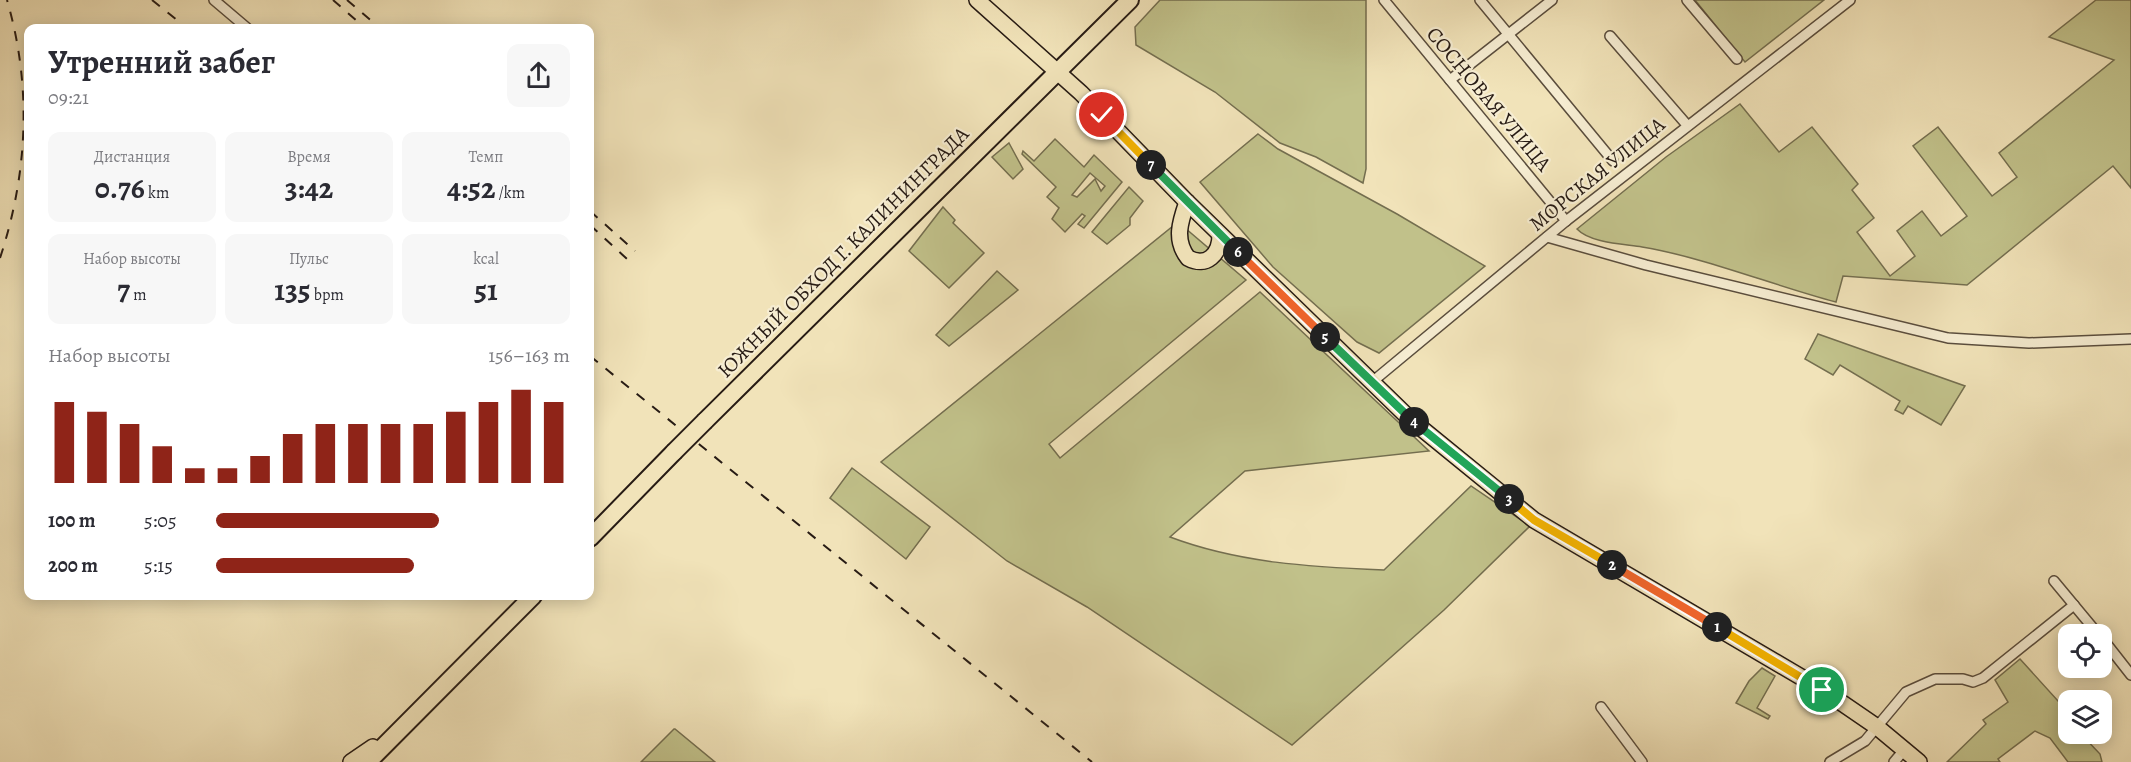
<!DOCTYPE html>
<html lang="ru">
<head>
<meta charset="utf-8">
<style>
	:root { --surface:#fff; --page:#f7f7f7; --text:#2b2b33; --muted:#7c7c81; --accent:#8f2418 }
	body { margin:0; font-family:Alegreya,serif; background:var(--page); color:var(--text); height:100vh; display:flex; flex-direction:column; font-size:22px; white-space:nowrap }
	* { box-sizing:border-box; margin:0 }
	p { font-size:20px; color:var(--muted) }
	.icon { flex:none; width:33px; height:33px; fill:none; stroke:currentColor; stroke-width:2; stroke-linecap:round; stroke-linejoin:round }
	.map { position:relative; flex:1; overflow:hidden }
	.sheet { position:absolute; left:24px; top:24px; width:570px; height:576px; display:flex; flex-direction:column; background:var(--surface); border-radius:12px; box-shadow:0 3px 15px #0003 }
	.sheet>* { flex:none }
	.tools { position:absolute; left:2058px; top:624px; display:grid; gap:12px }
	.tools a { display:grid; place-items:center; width:54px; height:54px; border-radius:12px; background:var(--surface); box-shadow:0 3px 15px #0003; font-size:30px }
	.pin { position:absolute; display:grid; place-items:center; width:51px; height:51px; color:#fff; margin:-26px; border:3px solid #fff; border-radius:50%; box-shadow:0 2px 6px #0007 }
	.km { position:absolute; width:30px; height:30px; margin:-15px; border-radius:50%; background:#222; color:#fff; font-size:16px; line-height:30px; text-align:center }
	.round { display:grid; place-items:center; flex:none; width:63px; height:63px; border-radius:12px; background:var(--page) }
	.headline { display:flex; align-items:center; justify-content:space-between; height:102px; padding:0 24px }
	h1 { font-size:33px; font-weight:700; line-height:45px }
	.metrics { display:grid; grid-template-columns:repeat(3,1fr); gap:9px; height:102px; padding:6px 24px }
	.metrics div { display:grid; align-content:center; border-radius:12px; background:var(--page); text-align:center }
	.metrics b { font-size:30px; font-weight:700 }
	.metrics small { font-size:16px; font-weight:400 }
	.metrics p { font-size:16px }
	.chart { height:168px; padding:12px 24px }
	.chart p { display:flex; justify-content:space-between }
	.chart svg { width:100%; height:108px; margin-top:6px; stroke:var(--accent); stroke-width:6 }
	ul { padding:0 24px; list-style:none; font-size:20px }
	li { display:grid; grid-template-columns:96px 72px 1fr; align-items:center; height:45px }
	li i { height:15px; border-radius:8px; background:var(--accent) }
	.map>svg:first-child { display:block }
	.green { fill:#c1c18a; stroke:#746e4f; stroke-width:1.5; fill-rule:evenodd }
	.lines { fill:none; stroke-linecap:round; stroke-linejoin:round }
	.street-casing { stroke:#5a4d3d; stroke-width:12 }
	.primary-casing { stroke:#271b14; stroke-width:18 }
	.highway-casing { stroke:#271b14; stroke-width:20 }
	.street { stroke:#f6edd2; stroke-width:9 }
	.primary { stroke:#f1e3b9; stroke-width:15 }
	.highway { stroke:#f1e3b9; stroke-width:16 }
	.rail { stroke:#271b14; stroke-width:2; stroke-dasharray:10 10; stroke-linecap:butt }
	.highway-bridge-casing { stroke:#271b14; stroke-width:20; stroke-linecap:butt }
	.highway-bridge { stroke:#f1e3b9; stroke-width:16 }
	.split-1-casing { stroke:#fff; stroke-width:12 }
	.split-2-casing { stroke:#fff; stroke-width:12 }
	.split-3-casing { stroke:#fff; stroke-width:12 }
	.split-4-casing { stroke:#fff; stroke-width:12 }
	.split-5-casing { stroke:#fff; stroke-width:12 }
	.split-6-casing { stroke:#fff; stroke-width:12 }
	.split-7-casing { stroke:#fff; stroke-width:12 }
	.split-8-casing { stroke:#fff; stroke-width:12 }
	.split-1 { stroke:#f5b400; stroke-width:8 }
	.split-2 { stroke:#f0652b; stroke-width:8 }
	.split-3 { stroke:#f5b400; stroke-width:8 }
	.split-4 { stroke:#22a559; stroke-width:8 }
	.split-5 { stroke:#22a559; stroke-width:8 }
	.split-6 { stroke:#f0652b; stroke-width:8 }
	.split-7 { stroke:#22a559; stroke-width:8 }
	.split-8 { stroke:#f5b400; stroke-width:8 }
	.labels { text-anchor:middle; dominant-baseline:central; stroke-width:4.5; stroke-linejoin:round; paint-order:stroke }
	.street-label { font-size:21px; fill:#271b14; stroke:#f6edd2 }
</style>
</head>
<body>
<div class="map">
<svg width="2131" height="762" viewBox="0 0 2131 762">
	<rect width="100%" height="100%" fill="#f1e3b9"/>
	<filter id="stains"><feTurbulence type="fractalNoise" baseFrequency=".00333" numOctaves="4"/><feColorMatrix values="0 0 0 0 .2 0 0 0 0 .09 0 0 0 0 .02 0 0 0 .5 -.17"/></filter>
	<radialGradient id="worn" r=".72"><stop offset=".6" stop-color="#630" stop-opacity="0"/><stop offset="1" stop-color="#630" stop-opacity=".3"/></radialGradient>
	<g class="green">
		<polygon points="1160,0 1366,0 1366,169 1363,183 1316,157 1280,143 1215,92 1136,45 1135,27"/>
		<polygon points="1695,0 1824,0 1745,62"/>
		<path d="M 2096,0 L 2131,0 L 2131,188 L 2113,166 L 1967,285 L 1843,276 L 1836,302 C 1772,285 1703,257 1642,247 C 1624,244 1590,243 1577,229 L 1666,157 L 1740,104 L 1779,152 L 1812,127 L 1858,184 L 1852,190 L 1874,218 L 1857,232 L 1890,276 L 1915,256 L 1897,231 L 1922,211 L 1941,236 L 1967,216 L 1913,146 L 1938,127 L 1992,196 L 2017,177 L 1999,153 L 2114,60 L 2049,37 Z"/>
		<polygon points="1258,134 1278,149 1397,214 1485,266 1379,353 1357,342 1273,267 1200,182"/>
		<path d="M 1055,139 L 1084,167 L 1094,155 L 1122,182 L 1084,228 L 1078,224 L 1085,216 L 1082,214 L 1065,232 L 1052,219 L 1059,208 L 1047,197 L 1056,187 L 1022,154 L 1023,151 L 1034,161 ZM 1090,173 L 1105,186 L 1101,191 L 1095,179 L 1077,197 L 1072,195 Z"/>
		<polygon points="1009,143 1023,169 1013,179 992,157"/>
		<polygon points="1129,187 1143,201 1130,218 1130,225 1107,244 1092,232"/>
		<polygon points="943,207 955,220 953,223 984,253 949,288 909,251"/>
		<path d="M 1178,222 L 1246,280 L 1049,444 L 1060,458 L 1260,292 L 1429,451 L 1245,471 L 1170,537 C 1239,563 1311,567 1384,570 L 1471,486 L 1530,526 L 1444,610 L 1292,745 L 1087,607 L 1007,561 L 881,462 Z"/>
		<polygon points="997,271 1018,290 949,346 936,335"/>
		<polygon points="1818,334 1965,386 1941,425 1908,406 1903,414 1895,410 1900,401 1840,365 1833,375 1805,359"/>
		<polygon points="852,468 930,527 906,559 830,498"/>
		<polygon points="2020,659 2068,712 2059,722 2061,727 2067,723 2068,734 2081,734 2100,754 2102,762 2068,762 2050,738 2035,731 1998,759 2000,762 1947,762 1986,724 1983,720 2008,702 1995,680"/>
		<polygon points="1762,668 1775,676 1757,708 1770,716 1768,719 1736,703 1749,681"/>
		<polygon points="674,729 675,729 715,762 641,762"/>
	</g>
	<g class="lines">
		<g class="street-casing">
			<g id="street">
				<polyline points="214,0 247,28"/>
				<polyline points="1384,0 1566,221"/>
				<polyline points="1480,0 1613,161"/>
				<polyline points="1687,0 1737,59"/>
				<polyline points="1610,36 1687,125"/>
				<polyline points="1450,80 1552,0"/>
				<polyline points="1547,237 1646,265 1948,338 2029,343 2131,339"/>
				<polyline points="1372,382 1566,221 1850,0"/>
				<polyline points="2054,581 2098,634"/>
				<polyline points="2102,638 2131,675"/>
				<polyline points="1601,707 1642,762"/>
				<polyline points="1830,762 1865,741 1906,692 1935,679 1963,679 1973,682 1983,678 2074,605"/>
				<polyline points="1894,762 1905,749"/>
			</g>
		</g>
		<g class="primary-casing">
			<g id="primary">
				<polyline points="977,0 1081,93 1187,202 1410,419 1534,520 1823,690 1877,727 1919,762"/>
				<path d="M 1187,202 C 1180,222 1174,240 1188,258 C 1207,268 1220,254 1220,235"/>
				<polyline points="351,762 373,747"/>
			</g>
		</g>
		<g class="highway-casing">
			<g id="highway">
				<polyline points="705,421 1130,0"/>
				<polyline points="590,538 674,452"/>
				<polyline points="368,762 533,596"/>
			</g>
		</g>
		<use href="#street" class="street"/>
		<use href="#primary" class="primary"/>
		<use href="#highway" class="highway"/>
		<g class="rail">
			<polyline points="152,0 187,28"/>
			<polyline points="333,0 365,28"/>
			<polyline points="347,0 380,28"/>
			<polyline points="590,211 635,251"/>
			<polyline points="590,225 627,259"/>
			<path d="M 0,258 C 28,173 32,86 7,0"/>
			<polyline points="590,356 1092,762"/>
		</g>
		<g class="highway-bridge-casing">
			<polyline id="highway-bridge" points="674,452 705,421"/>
		</g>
		<use href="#highway-bridge" class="highway-bridge"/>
	</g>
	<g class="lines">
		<g class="split-1-casing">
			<polyline id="split-1" points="1717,627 1822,690"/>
		</g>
		<g class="split-2-casing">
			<polyline id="split-2" points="1612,565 1717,627"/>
		</g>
		<g class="split-3-casing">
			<polyline id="split-3" points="1509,499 1534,520 1612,565"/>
		</g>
		<g class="split-4-casing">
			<polyline id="split-4" points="1414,422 1509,499"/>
		</g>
		<g class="split-5-casing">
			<polyline id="split-5" points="1325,337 1414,422"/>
		</g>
		<g class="split-6-casing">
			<polyline id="split-6" points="1238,252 1325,337"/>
		</g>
		<g class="split-7-casing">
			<polyline id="split-7" points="1151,165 1238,252"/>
		</g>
		<g class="split-8-casing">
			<polyline id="split-8" points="1102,115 1151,165"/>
		</g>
		<use href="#split-1" class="split-1"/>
		<use href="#split-2" class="split-2"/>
		<use href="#split-3" class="split-3"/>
		<use href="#split-4" class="split-4"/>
		<use href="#split-5" class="split-5"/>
		<use href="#split-6" class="split-6"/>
		<use href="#split-7" class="split-7"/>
		<use href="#split-8" class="split-8"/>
	</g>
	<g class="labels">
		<g class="street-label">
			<text transform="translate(1489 99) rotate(50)">СОСНОВАЯ УЛИЦА</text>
			<text transform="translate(1597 174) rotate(-39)">МОРСКАЯ УЛИЦА</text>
			<text transform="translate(843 252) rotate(-45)">ЮЖНЫЙ ОБХОД Г. КАЛИНИНГРАДА</text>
		</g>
	</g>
	<rect width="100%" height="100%" filter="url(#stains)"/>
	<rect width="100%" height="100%" fill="url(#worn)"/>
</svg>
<div class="tools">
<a><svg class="icon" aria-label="locate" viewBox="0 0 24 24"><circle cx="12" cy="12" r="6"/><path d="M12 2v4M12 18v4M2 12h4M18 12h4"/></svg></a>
<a><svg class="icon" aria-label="layers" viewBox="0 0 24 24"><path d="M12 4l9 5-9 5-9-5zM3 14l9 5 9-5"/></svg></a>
</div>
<div class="pin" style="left:1822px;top:690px;background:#1e9e55"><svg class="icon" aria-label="arrive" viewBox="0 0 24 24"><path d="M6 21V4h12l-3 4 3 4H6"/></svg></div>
<div class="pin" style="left:1102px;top:115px;background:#d93025"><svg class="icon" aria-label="check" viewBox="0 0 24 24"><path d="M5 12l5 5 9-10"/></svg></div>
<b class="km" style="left:1717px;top:627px">1</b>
<b class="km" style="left:1612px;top:565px">2</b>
<b class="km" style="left:1509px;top:499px">3</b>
<b class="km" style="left:1414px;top:422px">4</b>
<b class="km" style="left:1325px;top:337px">5</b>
<b class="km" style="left:1238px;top:252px">6</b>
<b class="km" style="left:1151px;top:165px">7</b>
<section class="sheet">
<div class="headline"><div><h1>Утренний забег</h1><p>09:21</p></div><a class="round"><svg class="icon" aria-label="share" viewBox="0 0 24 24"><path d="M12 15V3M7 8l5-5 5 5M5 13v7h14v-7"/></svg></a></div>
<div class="metrics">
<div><p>Дистанция</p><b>0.76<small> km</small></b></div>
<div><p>Время</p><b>3:42</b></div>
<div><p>Темп</p><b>4:52<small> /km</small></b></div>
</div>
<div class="metrics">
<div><p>Набор высоты</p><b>7<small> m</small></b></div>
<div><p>Пульс</p><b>135<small> bpm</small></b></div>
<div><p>kcal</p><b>51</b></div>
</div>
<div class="chart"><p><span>Набор высоты</span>156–163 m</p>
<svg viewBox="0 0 160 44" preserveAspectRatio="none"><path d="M5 44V11M15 44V15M25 44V20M35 44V29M45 44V38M55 44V38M65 44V33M75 44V24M85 44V20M95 44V20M105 44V20M115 44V20M125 44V15M135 44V11M145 44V6M155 44V11"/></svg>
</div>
<ul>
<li><b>100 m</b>5:05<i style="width:63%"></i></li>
<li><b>200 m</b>5:15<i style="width:56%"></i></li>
</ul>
</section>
</div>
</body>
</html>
